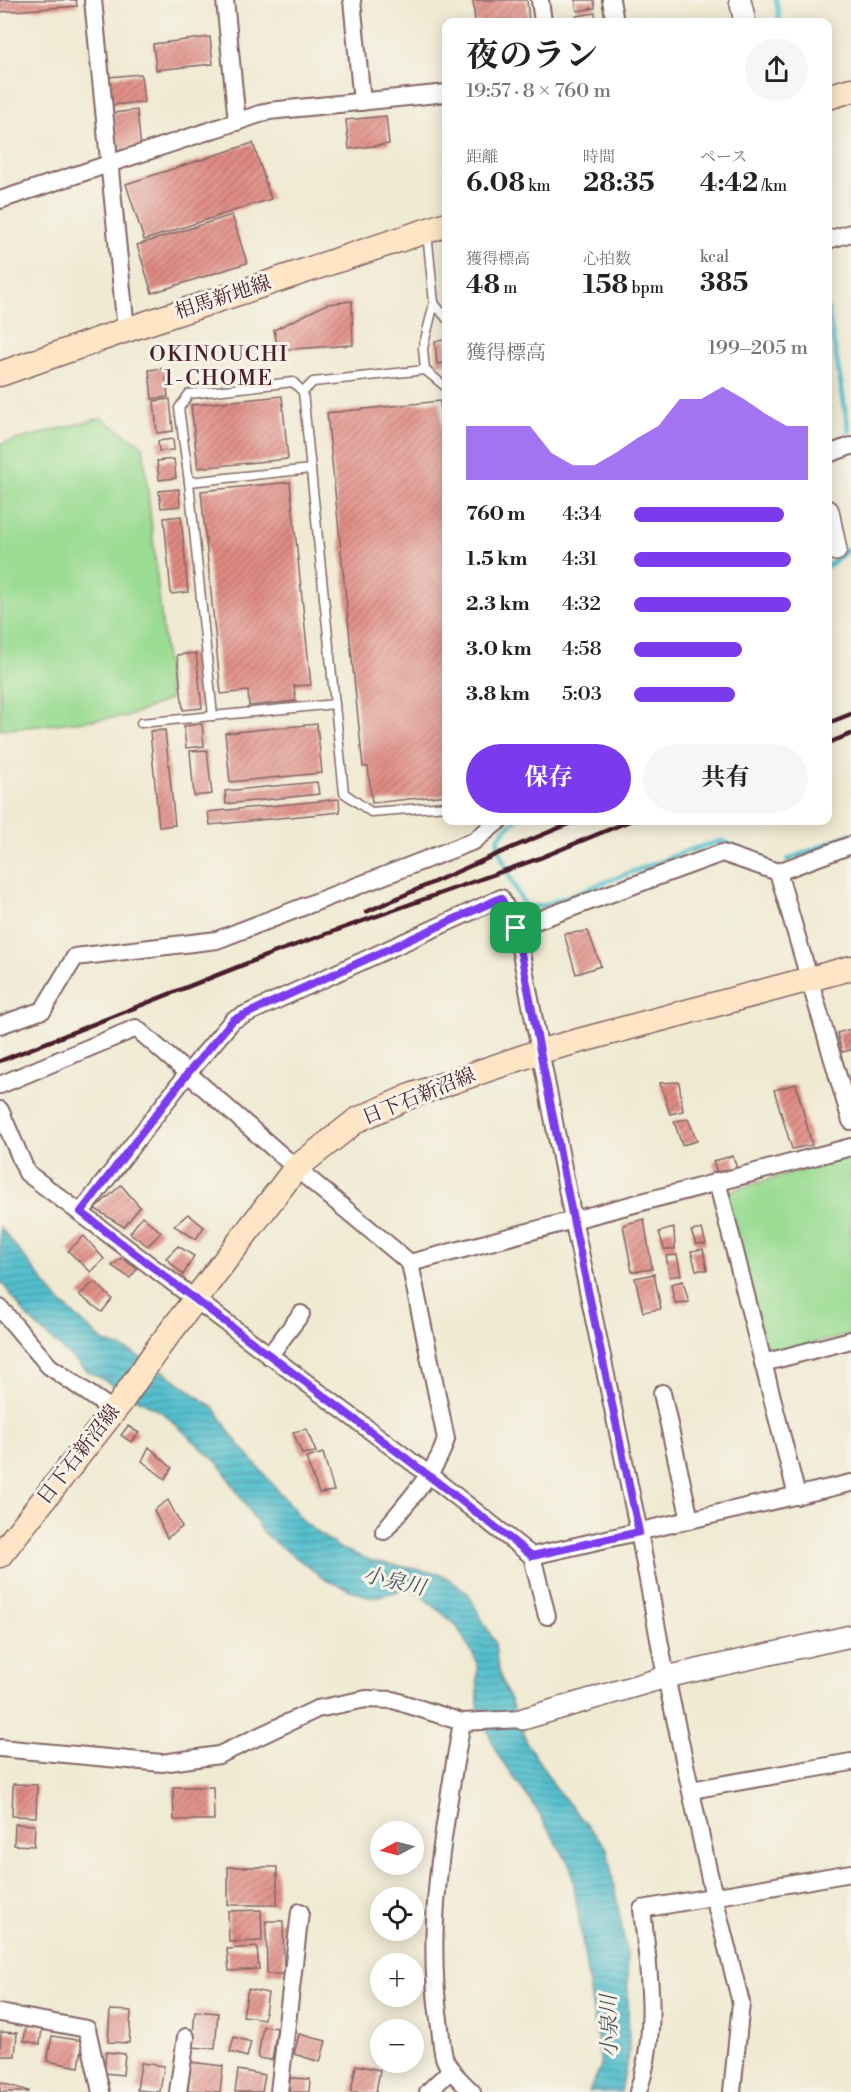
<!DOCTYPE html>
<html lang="ja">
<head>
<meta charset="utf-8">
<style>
	:root { --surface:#fff; --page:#f6f6f6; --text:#222; --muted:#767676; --accent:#7c3aed }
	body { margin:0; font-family:"Libre Bodoni","Noto Serif JP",serif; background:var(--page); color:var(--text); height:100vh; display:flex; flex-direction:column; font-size:22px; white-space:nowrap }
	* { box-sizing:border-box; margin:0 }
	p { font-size:20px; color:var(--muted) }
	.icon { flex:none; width:33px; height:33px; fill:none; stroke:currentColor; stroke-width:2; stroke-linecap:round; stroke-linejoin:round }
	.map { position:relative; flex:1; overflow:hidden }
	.side { position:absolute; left:442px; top:18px; width:390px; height:807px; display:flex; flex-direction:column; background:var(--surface); border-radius:12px; box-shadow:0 3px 15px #0003 }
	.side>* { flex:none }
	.needle { width:39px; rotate:263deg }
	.fabs { position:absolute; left:370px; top:1821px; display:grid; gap:12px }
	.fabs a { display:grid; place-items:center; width:54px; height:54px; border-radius:50%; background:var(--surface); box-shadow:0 3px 15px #0003; font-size:30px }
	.pin { position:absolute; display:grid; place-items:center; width:51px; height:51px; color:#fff; margin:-26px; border-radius:12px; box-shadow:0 3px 9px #0006 }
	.round { display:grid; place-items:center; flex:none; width:63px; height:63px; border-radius:32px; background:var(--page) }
	.overview { display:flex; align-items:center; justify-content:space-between; height:102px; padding:0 24px }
	h1 { font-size:33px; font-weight:700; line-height:45px }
	.figures { display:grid; grid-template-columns:repeat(3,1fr); gap:9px; height:102px; padding:6px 24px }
	.figures div { display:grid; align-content:center }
	.figures b { font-size:26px; font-weight:700 }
	.figures small { font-size:16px; font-weight:400 }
	.figures p { font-size:16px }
	.chart { height:168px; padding:12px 24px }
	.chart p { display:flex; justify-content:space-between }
	.chart svg { width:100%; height:108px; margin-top:6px; fill:var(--accent); opacity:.7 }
	.button { display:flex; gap:12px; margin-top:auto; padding:12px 24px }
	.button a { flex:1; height:69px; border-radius:36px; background:var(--accent); color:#fff; font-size:24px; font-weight:700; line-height:69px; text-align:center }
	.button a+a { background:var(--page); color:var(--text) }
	ul { padding:0 24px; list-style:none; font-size:20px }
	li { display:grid; grid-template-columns:96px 72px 1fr; align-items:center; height:45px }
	li i { height:15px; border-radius:8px; background:var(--accent) }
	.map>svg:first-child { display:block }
	.green { fill:#9adc93; stroke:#727e5f; stroke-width:1.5 }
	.water { fill:url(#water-rules); stroke:#4e6f7c; stroke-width:1.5 }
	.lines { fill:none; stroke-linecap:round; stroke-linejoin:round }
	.stream { stroke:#53bfce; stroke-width:5 }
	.building { fill:url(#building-hatch) }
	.service-casing { stroke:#846666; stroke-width:11 }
	.minor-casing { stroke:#846666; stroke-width:20 }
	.tertiary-casing { stroke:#846666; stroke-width:24 }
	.secondary-casing { stroke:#846666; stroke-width:27 }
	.service { stroke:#fff; stroke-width:8 }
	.minor { stroke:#fff; stroke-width:16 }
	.tertiary { stroke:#fff; stroke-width:21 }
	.secondary { stroke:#fde5c5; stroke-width:24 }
	.rail { stroke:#4a1f2b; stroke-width:4.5 }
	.route-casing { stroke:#fff; stroke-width:12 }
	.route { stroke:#7c3aed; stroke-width:8 }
	.labels { text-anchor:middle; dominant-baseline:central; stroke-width:6; stroke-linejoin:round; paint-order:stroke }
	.street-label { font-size:20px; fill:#4a1f2b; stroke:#f7f3e8 }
	.neighbourhood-label { font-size:21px; letter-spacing:1.5px; fill:#4a1f2b; stroke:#f7f3e8 }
	.water-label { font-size:21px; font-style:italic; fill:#4d5764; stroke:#f7f3e8 }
</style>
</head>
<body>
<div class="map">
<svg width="851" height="2092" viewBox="0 0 851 2092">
	<defs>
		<pattern id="water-rules" width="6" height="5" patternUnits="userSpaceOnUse" patternTransform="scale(1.5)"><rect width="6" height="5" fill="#53bfce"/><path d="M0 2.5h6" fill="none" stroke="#479ba7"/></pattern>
		<pattern id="building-hatch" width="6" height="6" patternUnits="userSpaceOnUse" patternTransform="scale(1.5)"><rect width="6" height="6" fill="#df8a83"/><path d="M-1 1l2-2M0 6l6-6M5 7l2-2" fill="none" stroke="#b7706b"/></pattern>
	</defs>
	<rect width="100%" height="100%" fill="#f7f3e8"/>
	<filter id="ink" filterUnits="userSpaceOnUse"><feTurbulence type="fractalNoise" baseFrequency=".0167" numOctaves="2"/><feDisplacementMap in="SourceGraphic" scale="12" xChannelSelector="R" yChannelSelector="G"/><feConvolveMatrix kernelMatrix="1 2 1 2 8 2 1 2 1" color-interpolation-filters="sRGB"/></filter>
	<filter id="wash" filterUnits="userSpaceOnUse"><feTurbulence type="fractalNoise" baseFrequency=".008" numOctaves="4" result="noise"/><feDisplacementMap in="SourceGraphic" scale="24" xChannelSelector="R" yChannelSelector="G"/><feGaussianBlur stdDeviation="1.35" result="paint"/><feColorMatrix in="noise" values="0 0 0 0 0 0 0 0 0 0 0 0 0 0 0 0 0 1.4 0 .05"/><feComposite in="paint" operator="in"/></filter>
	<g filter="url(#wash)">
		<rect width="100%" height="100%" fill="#f0ead3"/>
		<g class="green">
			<polygon points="101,418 143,446 170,699 129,716 0,730 0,444"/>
			<polygon points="849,1157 851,1158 851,1334 773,1354 766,1350 728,1199 729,1191"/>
		</g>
		<polygon class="water" points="0,1227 60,1302 104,1342 129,1351 166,1373 216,1410 232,1436 305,1523 339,1548 373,1561 441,1574 467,1592 495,1643 498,1670 528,1745 558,1791 607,1848 627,1955 629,2050 621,2092 589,2092 601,2065 571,1867 535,1807 497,1754 478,1706 477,1662 456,1625 412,1588 371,1598 328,1581 264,1534 220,1465 163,1413 84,1369 28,1318 0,1280"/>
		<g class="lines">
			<g class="stream">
				<polyline points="776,0 780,22"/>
				<polyline points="828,309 849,432"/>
				<polyline points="828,566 851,547"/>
				<path d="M 516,820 C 509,826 499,832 498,842 C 498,853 519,898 526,907 L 542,906 L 690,850 L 722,841 L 766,860"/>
				<polyline points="788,860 851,834"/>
			</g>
		</g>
		<g id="blocks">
			<g class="building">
				<polygon points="0,0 76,0 77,6 0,12"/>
				<polygon points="473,0 527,0 529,22 475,22"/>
				<polygon points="575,0 594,0 595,8 577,11"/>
				<polygon points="595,13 596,22 577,22 576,16"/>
				<polygon points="210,37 213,64 156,70 153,44"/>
				<polygon points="141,74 144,102 112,105 109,77"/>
				<polygon points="137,110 141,148 117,150 113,113"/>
				<polygon points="386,116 389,144 349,149 346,120"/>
				<polygon points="253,143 271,199 144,240 126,184"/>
				<polygon points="232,215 247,263 152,293 137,245"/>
				<polygon points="352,301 353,345 278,350 274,330 327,304"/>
				<polygon points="447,340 447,363 437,364 435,341"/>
				<polygon points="165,368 168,397 152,399 149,370"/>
				<polygon points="282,396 288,459 198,468 191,405"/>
				<polygon points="170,399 173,431 157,433 154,401"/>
				<polygon points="440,401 447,475 447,795 372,803 368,767 363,767 327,413"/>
				<polygon points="173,439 174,450 159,451 158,441"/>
				<polygon points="174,459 176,478 159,480 157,461"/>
				<polygon points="290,482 311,685 294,686 296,701 249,706 248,691 221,694 201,491"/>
				<polygon points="179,489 180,506 161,508 159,491"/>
				<polygon points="181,516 188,592 171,594 164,518"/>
				<polygon points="196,653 202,708 183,710 177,655"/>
				<polygon points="202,724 204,746 186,748 184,726"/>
				<polygon points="317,724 322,773 230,782 225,733"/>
				<polygon points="165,730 175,825 159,827 150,731"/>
				<polygon points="207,750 212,794 194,796 190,751"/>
				<polygon points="317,782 319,794 226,804 225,791"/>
				<polygon points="339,799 340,812 210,825 208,812"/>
				<polygon points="588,931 601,966 576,974 564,934"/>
				<polygon points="851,1029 851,1050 842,1052 837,1033"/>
				<polygon points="679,1082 683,1111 670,1114 660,1083"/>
				<polygon points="796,1084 812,1145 792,1149 774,1090"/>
				<polygon points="688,1119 697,1141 682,1145 674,1121"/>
				<polygon points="733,1156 737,1169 717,1172 713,1161"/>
				<polygon points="121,1185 140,1207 124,1227 95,1209"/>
				<polygon points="188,1214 204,1227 196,1239 174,1226"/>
				<polygon points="142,1216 161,1232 148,1246 130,1233"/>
				<polygon points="644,1219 652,1269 632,1272 623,1225"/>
				<polygon points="674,1228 675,1249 664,1249 659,1232"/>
				<polygon points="702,1229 706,1244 696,1244 691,1231"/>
				<polygon points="84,1236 104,1259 91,1272 68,1251"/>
				<polygon points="178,1246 194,1256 183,1275 166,1258"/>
				<polygon points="703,1249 707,1270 696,1270 691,1251"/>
				<polygon points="677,1255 681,1275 670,1277 666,1256"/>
				<polygon points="121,1258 137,1269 130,1278 112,1266"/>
				<polygon points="654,1274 661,1309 643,1312 635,1278"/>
				<polygon points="95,1281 112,1299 102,1312 79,1295"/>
				<polygon points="683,1281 689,1302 675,1303 671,1284"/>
				<polygon points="128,1426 139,1433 131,1442 121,1435"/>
				<polygon points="306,1429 316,1452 302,1454 293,1432"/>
				<polygon points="149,1447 172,1468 165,1479 142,1461"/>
				<polygon points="323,1453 334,1491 319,1493 306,1458"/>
				<polygon points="168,1500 182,1527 167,1538 154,1510"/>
				<polygon points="13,1784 37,1785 36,1817 12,1816"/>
				<polygon points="173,1787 213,1787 214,1820 174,1820"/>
				<polygon points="15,1824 35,1825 34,1846 14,1845"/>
				<rect x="228" y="1867" width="49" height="38"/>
				<polygon points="261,1910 262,1941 229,1942 228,1911"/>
				<polygon points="266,1921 283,1921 284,1974 267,1974"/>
				<polygon points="257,1947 259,1969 229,1971 227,1949"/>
				<polygon points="248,1989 268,1993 264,2019 243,2016"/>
				<polygon points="110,2010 131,2011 129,2043 108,2042"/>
				<polygon points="195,2011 218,2013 215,2049 192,2047"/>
				<polygon points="26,2026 42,2029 40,2044 24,2041"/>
				<polygon points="263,2026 277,2028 272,2060 258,2058"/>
				<polygon points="1,2032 17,2033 15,2056 0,2056"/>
				<polygon points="299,2034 326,2041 320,2062 294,2054"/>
				<polygon points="52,2036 83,2041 79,2067 47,2061"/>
				<polygon points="234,2037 251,2042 247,2057 230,2052"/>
				<polygon points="106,2052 125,2054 123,2075 104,2073"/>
				<polygon points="190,2062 223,2066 220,2092 188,2090"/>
				<polygon points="141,2063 164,2066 160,2092 137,2090"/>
				<polygon points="356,2065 380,2070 376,2092 351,2092"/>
				<polygon points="238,2070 265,2075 262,2092 235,2092"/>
				<polygon points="290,2078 310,2079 309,2092 289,2092"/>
				<polygon points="0,2082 29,2091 29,2092 0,2092"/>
			</g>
		</g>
	</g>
	<g filter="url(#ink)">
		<use href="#blocks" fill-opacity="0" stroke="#846666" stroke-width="1.5"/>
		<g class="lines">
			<g class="service-casing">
				<g id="service">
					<polyline points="427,232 434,303"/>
					<polyline points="447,319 434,303 423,348 425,370 447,388"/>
					<polyline points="425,370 313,382 303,392 344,793 371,812 447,806"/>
					<polyline points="189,482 311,469"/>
					<polyline points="213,716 189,482 179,408 189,394 293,382 303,392"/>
					<polyline points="141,723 335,704"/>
				</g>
			</g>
			<g class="minor-casing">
				<g id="minor">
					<polyline points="93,0 126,330"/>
					<polyline points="225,0 237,122"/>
					<polyline points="352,0 362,102"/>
					<polyline points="540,0 543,22"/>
					<polyline points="611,0 615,22"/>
					<polyline points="0,200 269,111 447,93"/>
					<polyline points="828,240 851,233"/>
					<polyline points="828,454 851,446"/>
					<polyline points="778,872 851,1121"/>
					<polyline points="0,1025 43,1010 75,957 217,940 474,841 500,820"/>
					<polyline points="0,1085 136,1028 296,1168 410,1263 851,1147"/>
					<polyline points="0,1110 27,1173 428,1474 532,1556 851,1483"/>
					<polyline points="717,1181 797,1496"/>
					<polyline points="81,1212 188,1073 233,1020 501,898 516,928"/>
					<polyline points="0,1308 49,1366 114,1411"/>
					<polyline points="269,1356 301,1314"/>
					<polyline points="763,1363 851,1340"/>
					<polyline points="662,1393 690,1520"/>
					<path d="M 384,1531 C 404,1505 438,1471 446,1439 L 410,1263"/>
					<polyline points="532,1556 547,1616"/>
					<polyline points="0,1748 162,1763 219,1755 317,1709 366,1699 393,1700 462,1722"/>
					<polyline points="691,1790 851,1762"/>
					<polyline points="0,2013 87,2029 101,2092"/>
					<polyline points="178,2092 186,2037"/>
					<polyline points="279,2092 300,1912"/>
					<polyline points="428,2092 452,2069"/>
					<path d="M 472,2092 C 462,2082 448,2070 444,2057 C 441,2045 441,2032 439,2020 C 425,1921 445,1820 462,1722 L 523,1719"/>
					<path d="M 638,2092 C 659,2028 649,1975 642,1909 L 851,1873"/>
					<polyline points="732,2092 741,2003 714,1897 666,1677 639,1532 573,1219 516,928 722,853 778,872 851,845"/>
				</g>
			</g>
			<g class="tertiary-casing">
				<g id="tertiary">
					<polyline points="740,0 745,22"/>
					<polyline points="828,511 836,550"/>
					<polyline points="523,1719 666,1677 851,1636"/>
				</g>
			</g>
			<g class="secondary-casing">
				<g id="secondary">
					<polyline points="828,97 851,90"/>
					<polyline points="0,374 126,330 447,224"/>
					<polyline points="0,1555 121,1402 158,1348 296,1168 357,1120 413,1095 541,1051 851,968"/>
				</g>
			</g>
			<use href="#service" class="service"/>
			<use href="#minor" class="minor"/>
			<use href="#tertiary" class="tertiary"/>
			<use href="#secondary" class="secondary"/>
			<g class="rail">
				<polyline points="828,723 851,714"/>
				<polyline points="828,743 851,734"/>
				<polyline points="366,912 511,848 578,820"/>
				<polyline points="0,1061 273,953 540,858 632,820"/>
			</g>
		</g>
	</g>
	<g class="lines" filter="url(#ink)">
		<g class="route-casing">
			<path id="route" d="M 501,898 L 516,928 L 573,1219 L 639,1532 L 532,1556 C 384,1438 230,1328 81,1212 L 188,1073 L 233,1020 Z"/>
		</g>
		<use href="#route" class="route"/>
	</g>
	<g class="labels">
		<g class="street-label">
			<text transform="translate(223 298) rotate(-18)">相馬新地線</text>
			<text transform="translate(419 1097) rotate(-22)">日下石新沼線</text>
			<text transform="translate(79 1455) rotate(-52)">日下石新沼線</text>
		</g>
		<g class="neighbourhood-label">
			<text x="219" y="355">OKINOUCHI<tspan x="219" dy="24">1-CHOME</tspan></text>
		</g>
		<g class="water-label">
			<text transform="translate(394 1582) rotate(13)">小泉川</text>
			<text transform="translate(610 2026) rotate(-91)">小泉川</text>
		</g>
	</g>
</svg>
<div class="fabs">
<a><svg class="needle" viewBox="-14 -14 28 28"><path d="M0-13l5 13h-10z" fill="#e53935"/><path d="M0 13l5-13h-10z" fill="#767676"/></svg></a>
<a><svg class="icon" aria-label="locate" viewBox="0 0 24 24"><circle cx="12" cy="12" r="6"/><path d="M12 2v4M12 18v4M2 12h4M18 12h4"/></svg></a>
<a>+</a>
<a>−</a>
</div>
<div class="pin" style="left:516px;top:928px;background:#1e9e55"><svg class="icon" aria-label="arrive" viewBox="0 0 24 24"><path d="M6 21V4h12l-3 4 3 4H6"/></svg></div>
<section class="side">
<div class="overview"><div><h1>夜のラン</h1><p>19:57 · 8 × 760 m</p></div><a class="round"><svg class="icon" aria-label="share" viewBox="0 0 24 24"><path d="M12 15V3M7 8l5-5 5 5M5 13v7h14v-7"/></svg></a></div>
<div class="figures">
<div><p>距離</p><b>6.08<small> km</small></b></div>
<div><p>時間</p><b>28:35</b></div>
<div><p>ペース</p><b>4:42<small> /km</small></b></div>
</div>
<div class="figures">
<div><p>獲得標高</p><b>48<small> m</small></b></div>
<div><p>心拍数</p><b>158<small> bpm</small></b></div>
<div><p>kcal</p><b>385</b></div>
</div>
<div class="chart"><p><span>獲得標高</span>199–205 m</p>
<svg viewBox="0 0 160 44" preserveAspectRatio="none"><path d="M0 44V22L10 22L20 22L30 22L40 33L50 38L60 38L70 33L80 27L90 22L100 11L110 11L120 6L130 11L140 17L150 22L160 22V44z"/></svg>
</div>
<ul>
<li><b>760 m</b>4:34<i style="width:86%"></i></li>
<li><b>1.5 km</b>4:31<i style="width:90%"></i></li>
<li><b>2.3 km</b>4:32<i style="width:90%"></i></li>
<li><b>3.0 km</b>4:58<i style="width:62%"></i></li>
<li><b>3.8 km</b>5:03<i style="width:58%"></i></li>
</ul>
<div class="button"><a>保存</a><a>共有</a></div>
</section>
</div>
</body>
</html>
